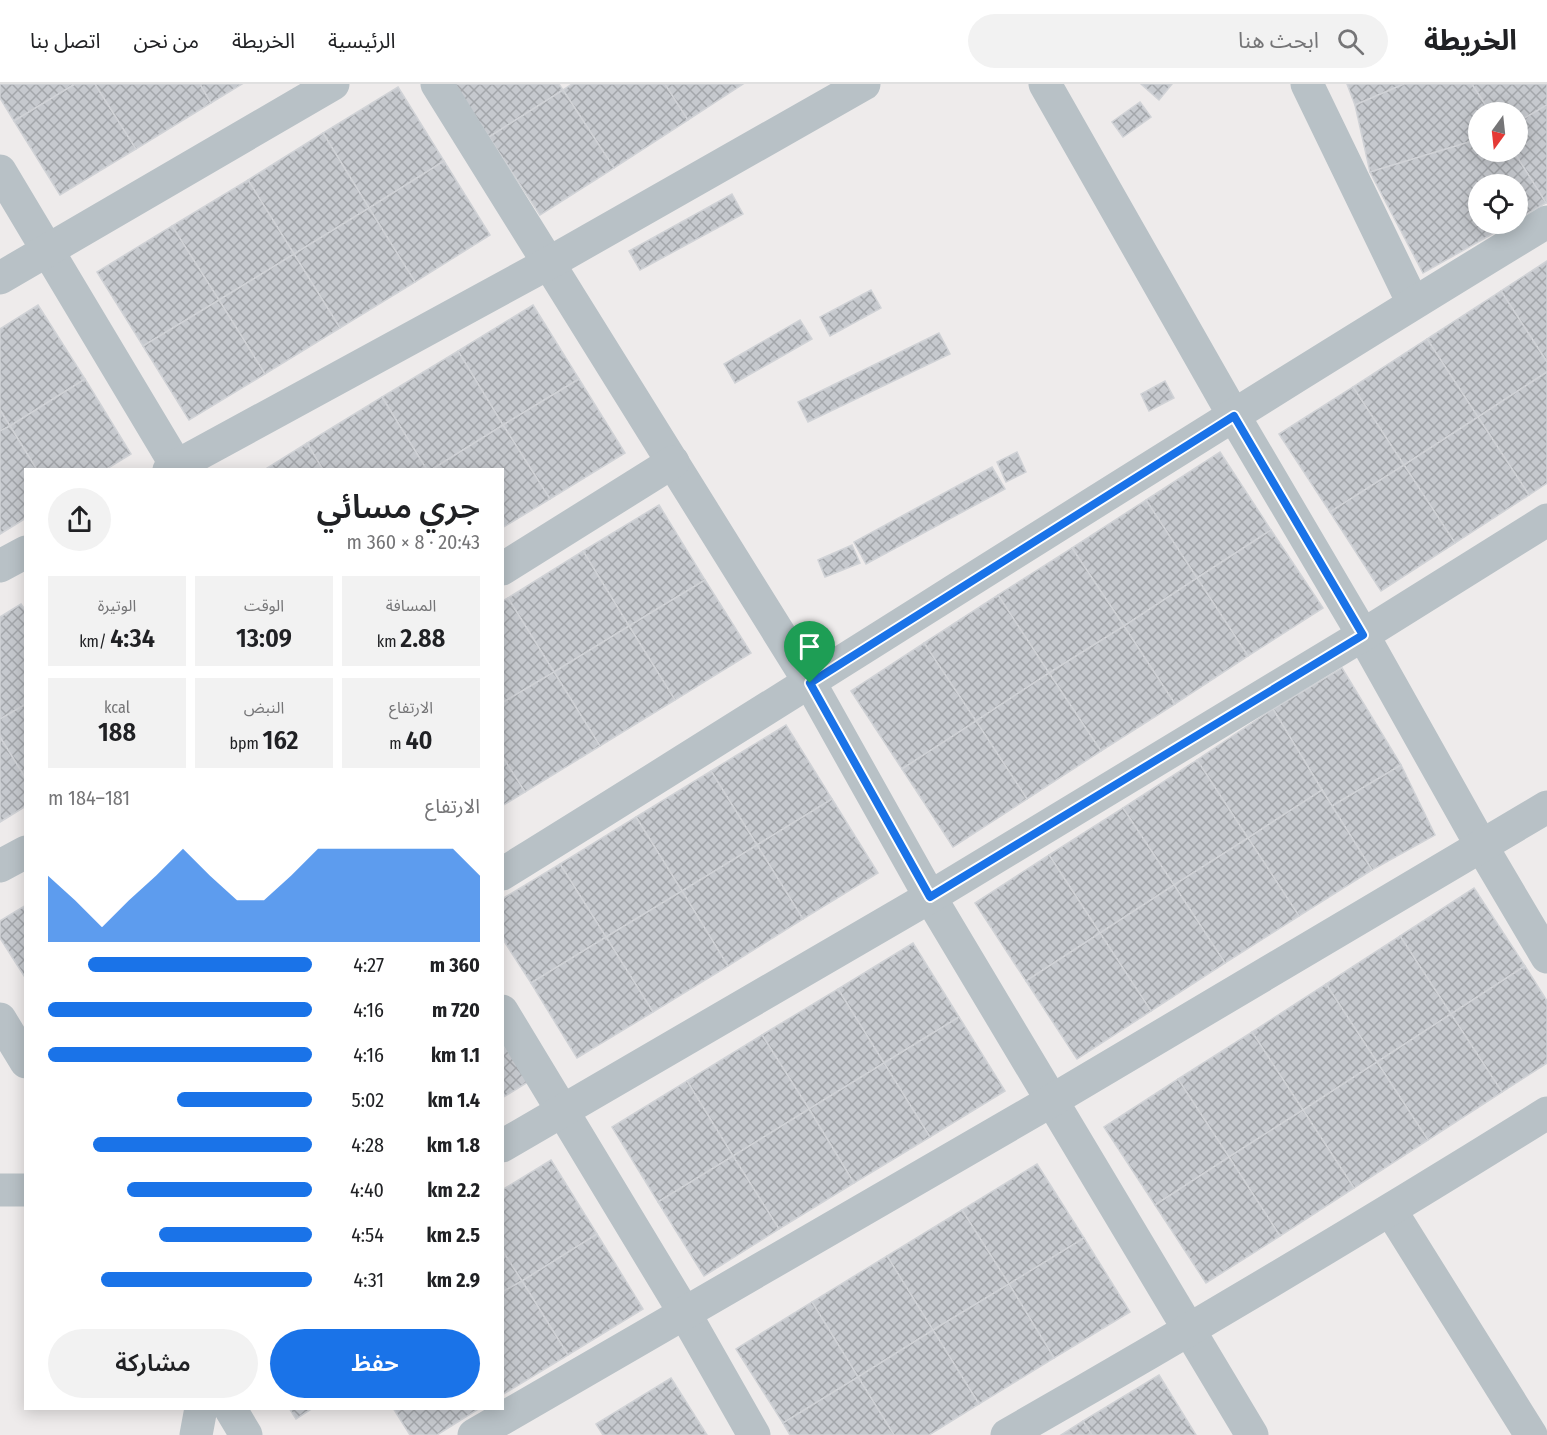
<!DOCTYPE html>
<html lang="ar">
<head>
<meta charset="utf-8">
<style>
	:root { --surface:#fff; --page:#f2f2f2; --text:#202124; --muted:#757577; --line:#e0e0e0; --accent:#1a73e8 }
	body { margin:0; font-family:"Fira Sans Condensed","Noto Sans Arabic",sans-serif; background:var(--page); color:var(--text); direction:rtl; height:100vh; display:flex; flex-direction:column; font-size:22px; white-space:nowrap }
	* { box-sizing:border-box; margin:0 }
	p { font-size:20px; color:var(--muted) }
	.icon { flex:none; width:33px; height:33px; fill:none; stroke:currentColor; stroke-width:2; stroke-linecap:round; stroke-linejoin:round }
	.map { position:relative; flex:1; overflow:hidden; direction:ltr }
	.sheet { position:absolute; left:24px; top:384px; width:480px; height:942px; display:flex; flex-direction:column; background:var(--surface); border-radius:0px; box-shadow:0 3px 15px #0003; direction:rtl }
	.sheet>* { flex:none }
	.needle { width:39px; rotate:195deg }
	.controls { position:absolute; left:1468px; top:18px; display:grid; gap:12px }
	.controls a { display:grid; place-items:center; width:60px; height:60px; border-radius:50%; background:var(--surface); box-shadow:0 3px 15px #0003; font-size:30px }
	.pin { position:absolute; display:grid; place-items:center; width:51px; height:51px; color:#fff; margin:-62px -26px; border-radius:50% 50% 50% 0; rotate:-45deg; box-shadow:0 0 6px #0007 }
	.pin .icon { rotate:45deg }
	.round { display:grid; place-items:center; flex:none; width:63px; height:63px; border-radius:32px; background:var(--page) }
	.overview { display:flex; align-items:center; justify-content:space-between; height:102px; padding:0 24px }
	h1 { font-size:33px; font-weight:600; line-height:45px }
	.stats { display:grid; grid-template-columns:repeat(3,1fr); gap:9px; height:102px; padding:6px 24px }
	.stats div { display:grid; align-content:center; border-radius:0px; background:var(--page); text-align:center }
	.stats b { font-size:26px; font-weight:600 }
	.stats small { font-size:16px; font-weight:400 }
	.stats p { font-size:16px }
	.chart { height:168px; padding:12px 24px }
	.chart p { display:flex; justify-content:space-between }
	.chart svg { width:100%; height:108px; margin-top:6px; fill:var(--accent); opacity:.7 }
	.primary-button { display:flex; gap:12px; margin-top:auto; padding:12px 24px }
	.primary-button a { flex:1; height:69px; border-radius:36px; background:var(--accent); color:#fff; font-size:24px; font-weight:600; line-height:69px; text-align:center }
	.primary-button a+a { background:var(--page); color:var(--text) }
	ul { padding:0 24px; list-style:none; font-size:20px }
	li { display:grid; grid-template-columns:96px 72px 1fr; align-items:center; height:45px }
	li i { height:15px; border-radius:8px; background:var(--accent) }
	header { display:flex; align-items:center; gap:36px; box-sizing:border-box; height:84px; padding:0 30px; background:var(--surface); border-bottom:2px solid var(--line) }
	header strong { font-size:28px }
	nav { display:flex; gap:33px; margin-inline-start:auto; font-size:21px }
	.search { width:420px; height:54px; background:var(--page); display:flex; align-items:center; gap:15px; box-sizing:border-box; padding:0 21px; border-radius:33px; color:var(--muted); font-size:22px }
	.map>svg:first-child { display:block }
	.building { fill:url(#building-cross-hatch); stroke:#d0d2d6; stroke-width:1.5 }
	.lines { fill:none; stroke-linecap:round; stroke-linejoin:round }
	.minor { stroke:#b8c1c6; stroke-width:33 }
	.route-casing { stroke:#fff; stroke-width:12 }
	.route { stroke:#1a73e8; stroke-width:8 }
</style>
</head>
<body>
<header>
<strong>الخريطة</strong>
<div class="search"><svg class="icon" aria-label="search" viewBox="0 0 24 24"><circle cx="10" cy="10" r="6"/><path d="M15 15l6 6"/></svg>ابحث هنا</div>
<nav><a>الرئيسية</a><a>الخريطة</a><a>من نحن</a><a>اتصل بنا</a></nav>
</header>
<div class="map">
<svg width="1547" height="1351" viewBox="0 0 1547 1351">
	<defs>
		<pattern id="building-cross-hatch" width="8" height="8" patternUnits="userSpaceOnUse" patternTransform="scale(1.5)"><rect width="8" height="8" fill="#c6c9ce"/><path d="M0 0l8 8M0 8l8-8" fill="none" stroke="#a3a6aa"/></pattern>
	</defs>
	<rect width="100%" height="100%" fill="#eeebeb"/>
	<g class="building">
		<polygon points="0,0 75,0 14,37 0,14"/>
		<polygon points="75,0 95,0 136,65 60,111 14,37"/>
		<polygon points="95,0 200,0 211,19 136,65"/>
		<polygon points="200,0 242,0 211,19"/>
		<polygon points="454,0 559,0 563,6 489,53"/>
		<polygon points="572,0 665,0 688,36 614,84 563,6"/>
		<polygon points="665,0 743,0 688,36"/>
		<polygon points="1141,0 1172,0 1159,16"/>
		<polygon points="1347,0 1404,0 1355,21"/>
		<polygon points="1404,0 1472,0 1490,28 1479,28 1479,55 1370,88 1355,21"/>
		<polygon points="1472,0 1547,0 1547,21 1518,38 1518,28 1490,28"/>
		<polygon points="398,3 444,77 369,124 323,49"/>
		<polygon points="563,6 614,84 540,131 489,53"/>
		<polygon points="1140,18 1151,33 1123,53 1112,38"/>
		<polygon points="1547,21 1547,119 1546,119 1514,68 1518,68 1518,38"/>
		<polygon points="323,49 369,124 294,170 248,96"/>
		<polygon points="1479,55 1479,68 1514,68 1546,119 1518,135 1518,100 1479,100 1479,140 1510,140 1423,189 1370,88"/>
		<polygon points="444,77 490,151 415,198 369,124"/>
		<polygon points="248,96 294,170 219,216 172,142"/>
		<polygon points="732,110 743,130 640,186 629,167"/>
		<polygon points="369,124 415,198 340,244 294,170"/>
		<polygon points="172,142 219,216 143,262 97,188"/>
		<polygon points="294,170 340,244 265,290 219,216"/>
		<polygon points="1547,177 1547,278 1501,207"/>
		<polygon points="871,206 881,224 830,252 820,233"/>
		<polygon points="1501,207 1547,278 1547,288 1478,333 1427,255"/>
		<polygon points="219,216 265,290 189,336 143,262"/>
		<polygon points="38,221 85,295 10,342 0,326 0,245"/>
		<polygon points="533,221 579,295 503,341 458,267"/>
		<polygon points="800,236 812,255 735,299 724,280"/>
		<polygon points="939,249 950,270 808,338 798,318"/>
		<polygon points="1427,255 1478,333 1404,381 1353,303"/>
		<polygon points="458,267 503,341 431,386 427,386 382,313"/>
		<polygon points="1547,288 1547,399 1529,411 1478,333"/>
		<polygon points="85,295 131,370 105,386 37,386 10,342"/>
		<polygon points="579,295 625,369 550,415 503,341"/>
		<polygon points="1165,297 1174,314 1149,327 1141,310"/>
		<polygon points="1353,303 1404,381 1330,428 1279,350"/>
		<polygon points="382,313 427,386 323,386 307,359"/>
		<polygon points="0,326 10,342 0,347"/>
		<polygon points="1478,333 1529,411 1455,459 1404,381"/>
		<polygon points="503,341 550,415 502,444 502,386 431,386"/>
		<polygon points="10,342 37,386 26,386 26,434 0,450 0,347"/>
		<polygon points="307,359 323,386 264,386"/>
		<polygon points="1017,368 1026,388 1006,398 997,378"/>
		<polygon points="1220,368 1271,446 1197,494 1146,416"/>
		<polygon points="1404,381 1455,459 1381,507 1330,428"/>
		<polygon points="992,383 1005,405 866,480 854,458"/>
		<polygon points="1146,416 1197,494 1124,542 1072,464"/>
		<polygon points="659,421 705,496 629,542 583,467"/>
		<polygon points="1271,446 1323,524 1248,572 1197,494"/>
		<polygon points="852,461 860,479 825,493 818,476"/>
		<polygon points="1072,464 1124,542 1049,589 998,511"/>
		<polygon points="583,467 629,542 554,588 508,514"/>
		<polygon points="1197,494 1248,572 1175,620 1124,542"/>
		<polygon points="705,496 751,569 675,616 629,542"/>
		<polygon points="998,511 1049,589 976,637 924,559"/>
		<polygon points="508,514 554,588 502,619 502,517"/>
		<polygon points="21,520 26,527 26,620 0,635 0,533"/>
		<polygon points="629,542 675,616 600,662 554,588"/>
		<polygon points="1124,542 1175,620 1101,667 1049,589"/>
		<polygon points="924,559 976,637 902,685 851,607"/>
		<polygon points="1342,584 1401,681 1332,722 1273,625"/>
		<polygon points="554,588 600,662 525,708 502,672 502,619"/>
		<polygon points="1049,589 1101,667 1027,715 976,637"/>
		<polygon points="26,620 26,695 0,653 0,635"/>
		<polygon points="1273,625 1322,706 1248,754 1197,676"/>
		<polygon points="976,637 1027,715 953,763 902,685"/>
		<polygon points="786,641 832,715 757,761 711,687"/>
		<polygon points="0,653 26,695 26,722 0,738"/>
		<polygon points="502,672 525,708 502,722"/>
		<polygon points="1197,676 1248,754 1174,801 1123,724"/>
		<polygon points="1401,681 1435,751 1372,786 1332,722"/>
		<polygon points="711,687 757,761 682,807 636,733"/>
		<polygon points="1322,706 1372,786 1299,832 1248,754"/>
		<polygon points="832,715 878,789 803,835 757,761"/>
		<polygon points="1123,724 1174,801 1100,849 1049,771"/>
		<polygon points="636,733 682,807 606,853 560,780"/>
		<polygon points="1248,754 1299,832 1225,879 1174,801"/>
		<polygon points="757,761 803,835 728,882 682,807"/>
		<polygon points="1049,771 1100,849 1026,897 975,819"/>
		<polygon points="560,780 606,853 531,899 502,854 502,815"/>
		<polygon points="1174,801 1225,879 1151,927 1100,849"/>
		<polygon points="1474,804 1525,882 1451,930 1400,852"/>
		<polygon points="682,807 728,882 653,928 606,853"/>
		<polygon points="26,821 26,895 0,854 0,837"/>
		<polygon points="1100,849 1151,927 1077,975 1026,897"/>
		<polygon points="1400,852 1451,930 1377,978 1326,900"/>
		<polygon points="606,853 653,928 577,974 531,899"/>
		<polygon points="913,859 959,933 884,979 838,905"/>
		<polygon points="1525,882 1547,917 1547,979 1502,1008 1451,930"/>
		<polygon points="1326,900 1377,978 1303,1026 1252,948"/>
		<polygon points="838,905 884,979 809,1025 762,951"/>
		<polygon points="1451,930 1502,1008 1428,1056 1377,978"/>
		<polygon points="959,933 1005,1007 930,1053 884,979"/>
		<polygon points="1252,948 1303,1026 1229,1073 1178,995"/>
		<polygon points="762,951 809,1025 733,1072 687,997"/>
		<polygon points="502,958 528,998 502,1014"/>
		<polygon points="1377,978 1428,1056 1354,1104 1303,1026"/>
		<polygon points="884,979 930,1053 854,1099 809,1025"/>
		<polygon points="1178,995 1229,1073 1155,1121 1104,1043"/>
		<polygon points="687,997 733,1072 658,1118 612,1043"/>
		<polygon points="809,1025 854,1099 779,1145 733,1072"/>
		<polygon points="1303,1026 1354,1104 1280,1152 1229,1073"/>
		<polygon points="733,1072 779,1145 704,1192 658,1118"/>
		<polygon points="1229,1073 1280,1152 1206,1199 1155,1121"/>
		<polygon points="551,1076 597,1150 522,1197 502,1166 502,1106"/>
		<polygon points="1037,1080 1084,1154 1009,1200 962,1126"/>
		<polygon points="962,1126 1009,1200 933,1246 887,1172"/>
		<polygon points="597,1150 643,1225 568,1271 522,1197"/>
		<polygon points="1084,1154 1130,1228 1054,1274 1009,1200"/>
		<polygon points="502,1166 522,1197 502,1208"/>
		<polygon points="887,1172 933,1246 858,1293 812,1218"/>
		<polygon points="522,1197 568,1271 502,1311 502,1208"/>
		<polygon points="1009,1200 1054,1274 979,1320 933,1246"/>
		<polygon points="812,1218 858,1293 783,1339 736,1265"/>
		<polygon points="933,1246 979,1320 929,1351 894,1351 858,1293"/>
		<polygon points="1159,1291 1196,1351 1092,1351 1083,1337"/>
		<polygon points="858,1293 894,1351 790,1351 783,1339"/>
		<polygon points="671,1294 707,1351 603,1351 596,1340"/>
		<polygon points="289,1324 313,1324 296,1335"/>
		<polygon points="393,1324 480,1324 437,1351 410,1351"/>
		<polygon points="1083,1337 1092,1351 1061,1351"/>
	</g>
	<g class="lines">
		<g class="minor">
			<polyline points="437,0 810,599 930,813 1252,1351"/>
			<polyline points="1045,0 1234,332 1363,551 1482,763 1547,873"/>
			<polyline points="1307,0 1413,219"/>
			<polyline points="0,87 179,386"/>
			<polyline points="0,194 333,0"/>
			<polyline points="169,386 549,179 864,0"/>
			<polyline points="0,482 26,468"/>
			<polyline points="502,485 673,378"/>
			<polyline points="0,782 26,768"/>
			<path d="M 502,790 C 851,574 1196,351 1547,138"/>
			<polyline points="502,927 684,1228 754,1351"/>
			<polyline points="0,935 26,978"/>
			<polyline points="502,1062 930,813 1363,551 1547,436"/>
			<polyline points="0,1106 26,1106"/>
			<polyline points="1391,1127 1531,1351"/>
			<polyline points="230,1324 246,1351"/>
			<polyline points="196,1351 201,1324"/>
			<polyline points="474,1351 1051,1017 1547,723"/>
			<path d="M 1007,1351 C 1189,1247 1369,1140 1547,1029"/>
		</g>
	</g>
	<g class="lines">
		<g class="route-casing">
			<polygon id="route" points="1234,332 1363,551 930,813 810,599"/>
		</g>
		<use href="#route" class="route"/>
	</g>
</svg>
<div class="controls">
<a><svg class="needle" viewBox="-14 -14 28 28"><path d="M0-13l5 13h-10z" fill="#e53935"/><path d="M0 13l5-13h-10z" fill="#757577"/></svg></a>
<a><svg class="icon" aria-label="locate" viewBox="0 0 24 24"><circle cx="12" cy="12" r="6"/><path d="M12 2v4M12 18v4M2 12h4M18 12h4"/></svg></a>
</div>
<div class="pin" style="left:810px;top:599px;background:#1e9e55"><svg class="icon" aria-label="arrive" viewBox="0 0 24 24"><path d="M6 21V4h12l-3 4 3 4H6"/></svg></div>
<section class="sheet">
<div class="overview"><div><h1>جري مسائي</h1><p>20:43 · 8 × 360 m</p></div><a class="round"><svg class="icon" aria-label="share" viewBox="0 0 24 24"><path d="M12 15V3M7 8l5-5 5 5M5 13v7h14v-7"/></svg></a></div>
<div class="stats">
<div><p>المسافة</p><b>2.88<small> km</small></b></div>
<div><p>الوقت</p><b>13:09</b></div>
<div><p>الوتيرة</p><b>4:34<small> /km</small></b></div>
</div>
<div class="stats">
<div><p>الارتفاع</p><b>40<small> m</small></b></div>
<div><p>النبض</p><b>162<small> bpm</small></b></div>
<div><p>kcal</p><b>188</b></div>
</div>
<div class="chart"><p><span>الارتفاع</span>181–184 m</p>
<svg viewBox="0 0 160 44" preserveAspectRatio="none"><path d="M0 44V17L10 27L20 38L30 27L40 17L50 6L60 17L70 27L80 27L90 17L100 6L110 6L120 6L130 6L140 6L150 6L160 17V44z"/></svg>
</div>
<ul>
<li><b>360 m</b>4:27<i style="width:85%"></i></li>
<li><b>720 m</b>4:16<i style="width:100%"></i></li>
<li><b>1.1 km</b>4:16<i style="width:100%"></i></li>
<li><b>1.4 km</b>5:02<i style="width:51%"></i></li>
<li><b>1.8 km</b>4:28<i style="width:83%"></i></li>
<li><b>2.2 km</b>4:40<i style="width:70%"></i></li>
<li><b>2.5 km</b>4:54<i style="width:58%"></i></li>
<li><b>2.9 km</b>4:31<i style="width:80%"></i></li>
</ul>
<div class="primary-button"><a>حفظ</a><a>مشاركة</a></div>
</section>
</div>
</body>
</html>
